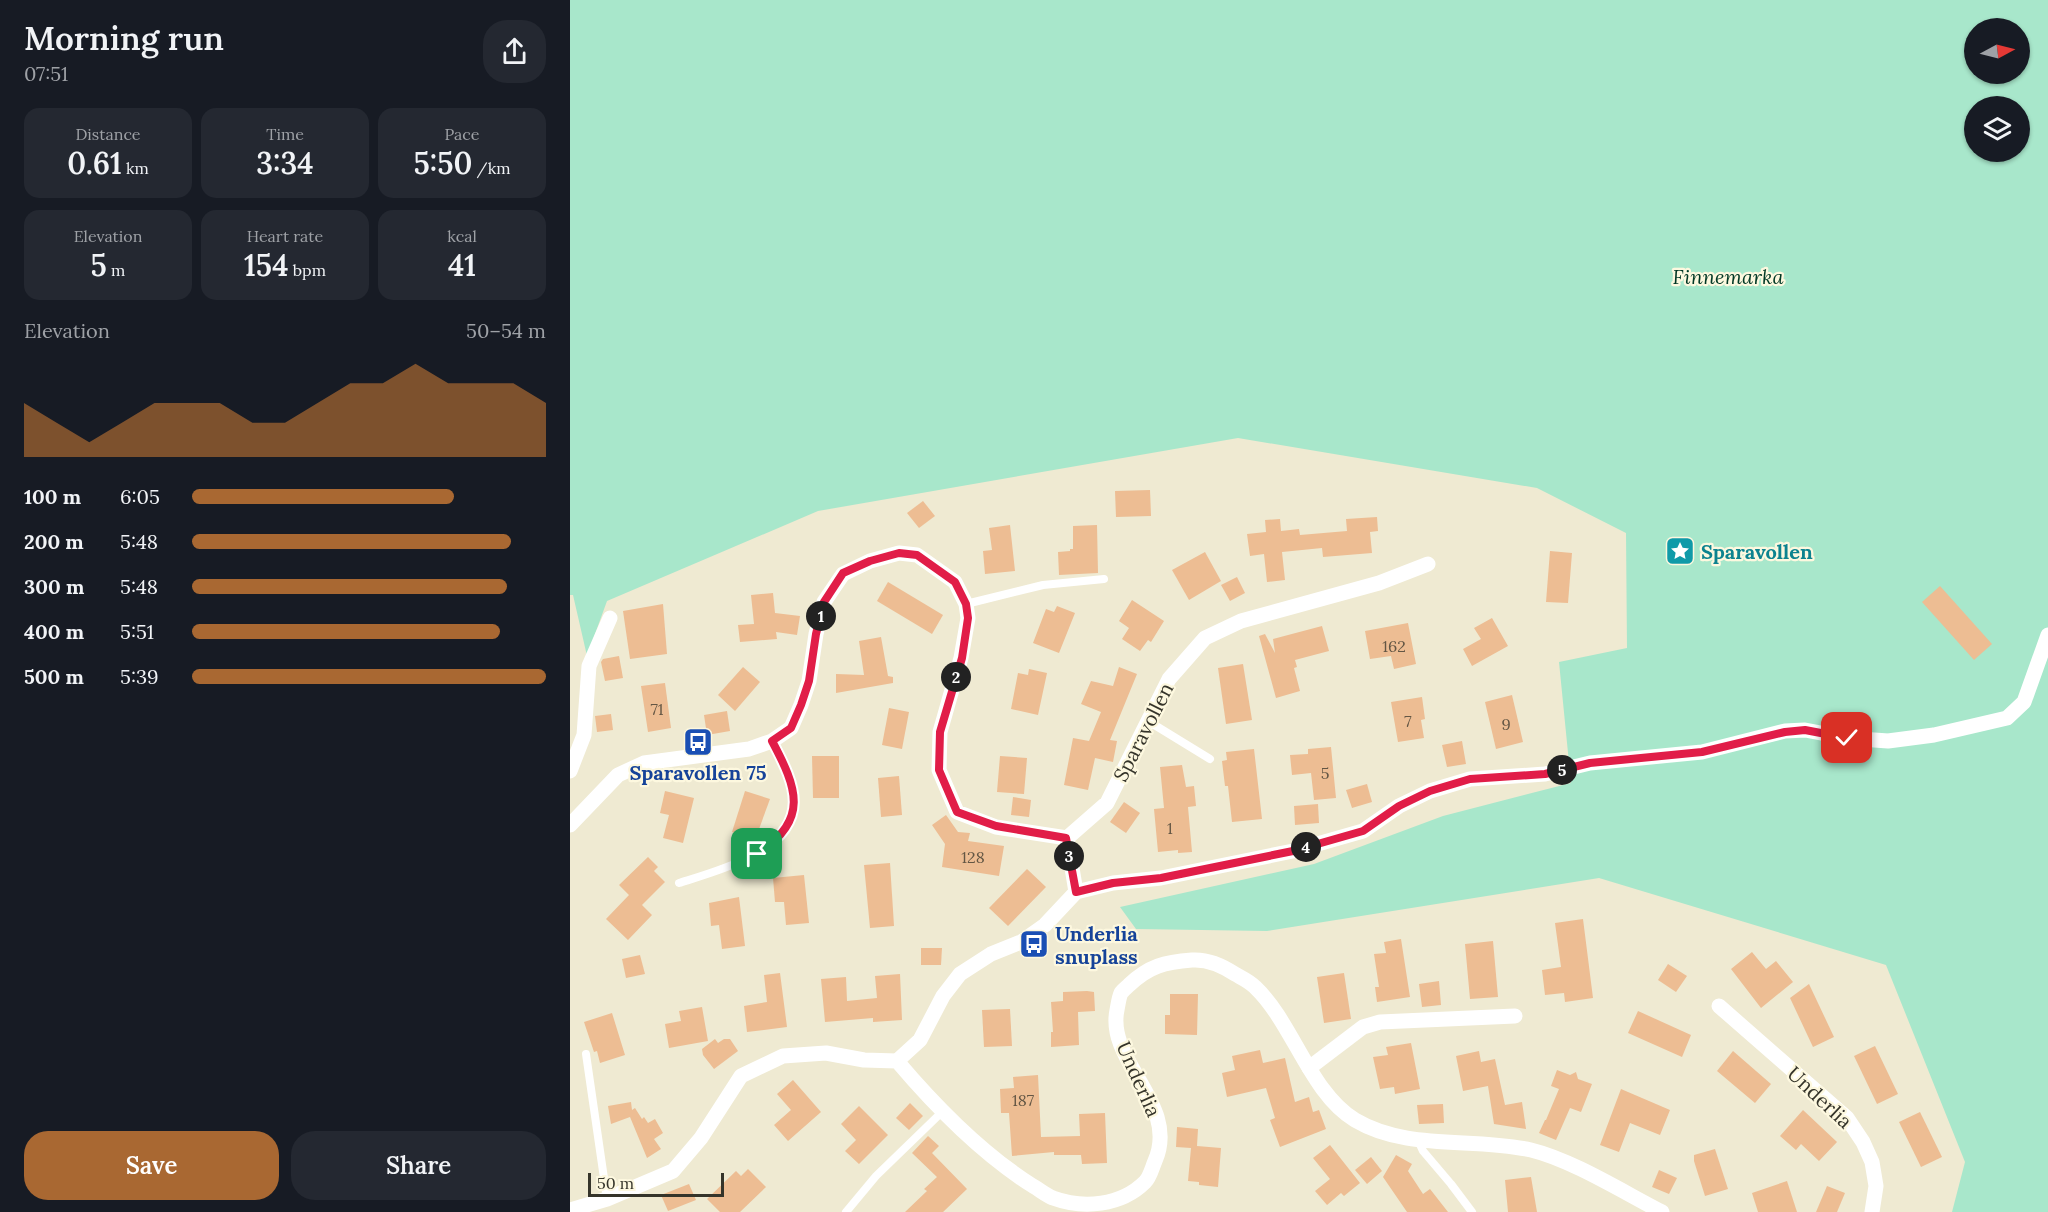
<!DOCTYPE html>
<html lang="en">
<head>
<meta charset="utf-8">
<style>
	:root { --surface:#171b24; --page:#242831; --text:#f1f3f6; --muted:#9ea1a6; --accent:#a96832 }
	body { margin:0; font-family:Lora,serif; background:var(--page); color:var(--text); height:100vh; display:flex; flex-direction:column; font-size:22px; white-space:nowrap }
	* { box-sizing:border-box; margin:0 }
	p { font-size:20px; color:var(--muted) }
	.icon { flex:none; width:33px; height:33px; fill:none; stroke:currentColor; stroke-width:2; stroke-linecap:round; stroke-linejoin:round }
	.map { position:relative; flex:1; overflow:hidden }
	.drawer { display:flex; flex-direction:column; background:var(--surface); width:570px }
	.drawer>* { flex:none }
	.needle { width:39px; rotate:83deg }
	.buttons { position:absolute; left:1394px; top:18px; display:grid; gap:12px }
	.buttons a { display:grid; place-items:center; width:66px; height:66px; border-radius:50%; background:var(--surface); box-shadow:0 2px 4px #0004; font-size:30px }
	.scale { position:absolute; left:18px; bottom:15px; width:136px; box-sizing:border-box; padding-left:6px; border:3px solid #35342a; border-top:0; font-size:16px; line-height:21px; white-space:nowrap; color:#35342a; -webkit-text-stroke:4px #fdf8df; paint-order:stroke }
	.pin { position:absolute; display:grid; place-items:center; width:51px; height:51px; color:#fff; margin:-26px; border-radius:12px; box-shadow:0 3px 9px #0006 }
	.km { position:absolute; width:30px; height:30px; margin:-15px; border-radius:50%; background:#222; color:#fff; font-size:16px; line-height:30px; text-align:center }
	.round { display:grid; place-items:center; flex:none; width:63px; height:63px; border-radius:24px; background:var(--page) }
	.headline { display:flex; align-items:center; justify-content:space-between; height:102px; padding:0 24px }
	h1 { font-size:33px; font-weight:600; line-height:45px }
	.figures { display:grid; grid-template-columns:repeat(3,1fr); gap:9px; height:102px; padding:6px 24px }
	.figures div { display:grid; align-content:center; border-radius:15px; background:var(--page); text-align:center }
	.figures b { font-size:30px; font-weight:600 }
	.figures small { font-size:16px; font-weight:400 }
	.figures p { font-size:16px }
	.chart { height:168px; padding:12px 24px }
	.chart p { display:flex; justify-content:space-between }
	.chart svg { width:100%; height:108px; margin-top:6px; fill:var(--accent); opacity:.7 }
	.primary-button { display:flex; gap:12px; margin-top:auto; padding:12px 24px }
	.primary-button a { flex:1; height:69px; border-radius:24px; background:var(--accent); color:#fff; font-size:24px; font-weight:600; line-height:69px; text-align:center }
	.primary-button a+a { background:var(--page); color:var(--text) }
	ul { padding:0 24px; list-style:none; font-size:20px }
	li { display:grid; grid-template-columns:96px 72px 1fr; align-items:center; height:45px }
	li i { height:15px; border-radius:8px; background:var(--accent) }
	main { display:flex; flex:1; min-height:0 }
	.map>svg:first-child { display:block }
	.green { fill:#a8e7cb; fill-rule:evenodd }
	.building { fill:#edbd93 }
	.lines { fill:none; stroke-linecap:round; stroke-linejoin:round }
	.service { stroke:#fff; stroke-width:8 }
	.minor { stroke:#fff; stroke-width:15 }
	.route-casing { stroke:#fff; stroke-width:12 }
	.route { stroke:#e11d48; stroke-width:8 }
	.labels { text-anchor:middle; dominant-baseline:central; stroke-width:4.5; stroke-linejoin:round; paint-order:stroke }
	.number-label { font-size:16px; fill:#635644 }
	.park-label { font-size:20px; font-style:italic; fill:#003825; stroke:#fdf8df }
	.culture-label { font-size:20px; font-weight:bold; fill:#0d838f; stroke:#fdf8df; text-anchor:start }
	.street-label { font-size:20px; fill:#35342a; stroke:#fdf8df }
	.transit-label { font-size:20px; font-weight:bold; fill:#164399; stroke:#fdf8df }
</style>
</head>
<body>
<main>
<section class="drawer">
<div class="headline"><div><h1>Morning run</h1><p>07:51</p></div><a class="round"><svg class="icon" aria-label="share" viewBox="0 0 24 24"><path d="M12 15V3M7 8l5-5 5 5M5 13v7h14v-7"/></svg></a></div>
<div class="figures">
<div><p>Distance</p><b>0.61<small> km</small></b></div>
<div><p>Time</p><b>3:34</b></div>
<div><p>Pace</p><b>5:50<small> /km</small></b></div>
</div>
<div class="figures">
<div><p>Elevation</p><b>5<small> m</small></b></div>
<div><p>Heart rate</p><b>154<small> bpm</small></b></div>
<div><p>kcal</p><b>41</b></div>
</div>
<div class="chart"><p><span>Elevation</span>50–54 m</p>
<svg viewBox="0 0 160 44" preserveAspectRatio="none"><path d="M0 44V22L10 30L20 38L30 30L40 22L50 22L60 22L70 30L80 30L90 22L100 14L110 14L120 6L130 14L140 14L150 14L160 22V44z"/></svg>
</div>
<ul>
<li><b>100 m</b>6:05<i style="width:74%"></i></li>
<li><b>200 m</b>5:48<i style="width:90%"></i></li>
<li><b>300 m</b>5:48<i style="width:89%"></i></li>
<li><b>400 m</b>5:51<i style="width:87%"></i></li>
<li><b>500 m</b>5:39<i style="width:100%"></i></li>
</ul>
<div class="primary-button"><a>Save</a><a>Share</a></div>
</section>
<div class="map">
<svg width="1478" height="1212" viewBox="0 0 1478 1212">
	<rect width="100%" height="100%" fill="#efead2"/>
	<path class="green" d="M 0,0 L 1478,0 L 1478,1212 L 1382,1212 L 1395,1162 L 1316,965 L 1029,878 L 697,931 L 566,929 L 550,907 L 744,864 L 873,816 L 1001,783 L 989,662 L 1057,648 L 1056,533 L 967,488 L 668,438 L 248,511 L 37,601 L 17,656 L 3,595 L 0,595 ZM 1404,28 L 1449,28 L 1449,74 L 1404,74 ZM 1404,106 L 1449,106 L 1449,152 L 1404,152 Z"/>
	<g class="building">
		<polygon points="580,490 581,516 546,517 545,491"/>
		<polygon points="353,501 365,516 349,528 337,513"/>
		<polygon points="807,517 808,531 800,532 802,553 753,557 752,548 712,552 715,580 697,582 694,554 680,556 677,534 696,532 695,520 710,519 711,531 729,529 730,535 777,531 776,519"/>
		<polygon points="440,525 445,571 415,574 413,551 422,550 419,528"/>
		<polygon points="527,525 528,573 489,575 488,552 500,551 500,549 503,549 503,526"/>
		<polygon points="980,551 1002,553 998,603 976,602"/>
		<polygon points="635,552 651,581 619,600 602,570"/>
		<polygon points="667,577 675,593 660,601 651,585"/>
		<polygon points="318,582 373,615 362,634 307,601"/>
		<polygon points="1370,586 1422,644 1404,660 1352,602"/>
		<polygon points="203,593 205,613 230,616 227,635 206,632 207,639 170,642 168,625 184,624 181,595"/>
		<polygon points="562,600 594,621 581,642 578,640 570,651 552,639 559,628 549,621"/>
		<polygon points="93,604 97,654 60,659 53,611"/>
		<polygon points="487,606 505,613 489,653 463,643 476,609 484,612"/>
		<polygon points="922,618 938,646 902,666 893,649 911,639 904,628"/>
		<polygon points="838,623 846,664 824,669 821,656 800,659 795,631"/>
		<polygon points="752,626 759,651 725,660 727,667 724,668 730,691 706,698 689,636 695,634 705,653 703,639"/>
		<polygon points="311,637 318,676 323,677 323,683 266,693 266,674 294,675 289,641"/>
		<polygon points="49,656 53,678 35,681 31,662 33,659"/>
		<polygon points="673,664 682,720 656,724 648,668"/>
		<polygon points="173,667 190,682 165,711 148,695"/>
		<polygon points="549,667 567,674 540,740 547,741 543,762 525,758 518,790 494,785 503,738 519,741 531,712 511,704 521,681 543,686"/>
		<polygon points="459,669 477,673 468,715 441,709 448,673 458,675"/>
		<polygon points="95,683 101,728 78,732 71,686"/>
		<polygon points="942,695 953,742 926,749 915,702"/>
		<polygon points="852,697 855,719 851,720 854,738 828,742 821,702"/>
		<polygon points="319,708 339,712 332,749 312,745"/>
		<polygon points="157,711 160,731 137,735 134,715"/>
		<polygon points="41,714 43,730 27,732 25,716"/>
		<polygon points="892,741 896,764 877,767 872,745"/>
		<polygon points="761,747 766,798 744,800 741,773 722,775 720,755 738,754 738,749"/>
		<polygon points="684,749 692,819 662,822 658,786 655,786 652,761 657,760 656,752"/>
		<polygon points="242,756 269,756 269,798 243,798"/>
		<polygon points="430,756 457,758 454,794 427,792"/>
		<polygon points="612,765 616,787 624,786 626,806 618,807 622,852 608,853 608,850 588,852 584,809 594,808 590,767"/>
		<polygon points="329,776 332,815 311,817 308,778"/>
		<polygon points="797,784 802,802 782,808 776,790"/>
		<polygon points="95,791 124,798 113,843 93,838 99,815 90,813"/>
		<polygon points="175,791 200,799 185,840 162,832"/>
		<polygon points="443,797 461,800 459,817 441,815"/>
		<polygon points="554,802 570,813 556,833 540,822"/>
		<polygon points="748,804 749,823 725,825 724,806"/>
		<polygon points="376,815 388,832 400,833 398,841 434,846 429,876 372,867 375,844 362,825"/>
		<polygon points="78,857 88,867 84,871 95,882 72,905 82,915 58,940 36,919 59,895 49,885"/>
		<polygon points="320,863 324,926 300,928 294,865"/>
		<polygon points="457,869 476,887 438,926 419,908"/>
		<polygon points="234,875 239,923 216,925 214,902 205,902 203,878"/>
		<polygon points="169,897 175,946 152,949 149,925 141,926 139,903"/>
		<polygon points="1013,919 1023,998 995,1002 994,993 975,995 972,970 991,967 985,923"/>
		<polygon points="831,939 840,997 807,1002 805,987 809,987 804,954 816,953 814,942"/>
		<polygon points="923,941 928,997 900,999 895,944"/>
		<polygon points="351,948 372,948 371,965 351,965"/>
		<polygon points="1182,952 1196,969 1206,961 1223,982 1191,1008 1161,969"/>
		<polygon points="70,955 75,974 56,978 52,959"/>
		<polygon points="1098,964 1117,976 1106,992 1088,980"/>
		<polygon points="210,973 217,1027 177,1032 174,1006 197,1002 194,975"/>
		<polygon points="774,973 781,1019 754,1023 747,977"/>
		<polygon points="330,974 332,1020 303,1022 303,1018 255,1022 251,979 276,977 277,1001 307,998 305,976"/>
		<polygon points="869,981 871,1005 852,1007 849,984"/>
		<polygon points="1239,984 1264,1037 1243,1047 1220,998"/>
		<polygon points="517,991 524,992 525,1011 508,1012 509,1045 481,1047 481,1032 483,1032 481,1002 493,1001 493,992"/>
		<polygon points="600,994 628,994 627,1035 595,1034 595,1015 600,1015"/>
		<polygon points="132,1007 138,1041 99,1048 95,1024 111,1021 109,1011"/>
		<polygon points="440,1009 442,1046 414,1047 412,1010"/>
		<polygon points="1068,1011 1121,1035 1112,1057 1058,1033"/>
		<polygon points="42,1013 55,1055 30,1063 27,1051 24,1052 14,1022"/>
		<polygon points="145,1039 148,1043 154,1039 160,1039 168,1051 144,1069 133,1055 132,1049"/>
		<polygon points="841,1043 850,1089 825,1094 824,1087 810,1089 803,1057 818,1055 816,1047"/>
		<polygon points="1305,1046 1328,1094 1307,1104 1284,1056"/>
		<polygon points="690,1050 693,1063 715,1058 725,1102 739,1097 743,1112 749,1110 756,1129 710,1147 700,1120 705,1118 696,1088 657,1097 652,1073 665,1070 662,1056"/>
		<polygon points="909,1051 911,1062 925,1059 935,1105 952,1102 956,1129 924,1124 918,1086 893,1091 886,1056"/>
		<polygon points="1163,1051 1201,1084 1185,1103 1147,1071"/>
		<polygon points="987,1070 1000,1075 1006,1072 1008,1079 1022,1084 1011,1112 1000,1108 986,1140 969,1133 975,1120 976,1120 989,1089 981,1086"/>
		<polygon points="468,1075 471,1137 510,1136 509,1114 535,1113 537,1163 512,1164 511,1155 484,1155 484,1152 442,1156 439,1113 431,1113 430,1089 444,1088 443,1077"/>
		<polygon points="223,1080 251,1112 218,1141 204,1125 221,1110 207,1094"/>
		<polygon points="1051,1089 1100,1110 1090,1135 1060,1123 1049,1152 1030,1145"/>
		<polygon points="61,1102 62,1110 65,1108 72,1119 74,1117 78,1123 85,1119 93,1133 84,1139 91,1149 77,1158 60,1117 41,1124 38,1106"/>
		<polygon points="340,1103 353,1116 339,1130 326,1118"/>
		<polygon points="873,1104 874,1123 849,1124 847,1105"/>
		<polygon points="289,1106 318,1135 289,1164 275,1151 286,1140 271,1124"/>
		<polygon points="1233,1110 1267,1142 1249,1161 1231,1144 1226,1150 1210,1136"/>
		<polygon points="1350,1112 1372,1157 1351,1167 1329,1122"/>
		<polygon points="607,1127 628,1129 627,1146 651,1148 648,1187 629,1185 629,1182 618,1181 621,1148 606,1147"/>
		<polygon points="358,1136 369,1146 362,1153 397,1189 373,1212 335,1212 357,1191 354,1189 367,1177 342,1153"/>
		<polygon points="760,1145 790,1183 774,1196 771,1193 757,1205 745,1191 760,1179 743,1158"/>
		<polygon points="1145,1149 1158,1189 1135,1196 1124,1161 1124,1155"/>
		<polygon points="826,1155 842,1164 838,1171 853,1194 860,1189 878,1212 837,1212 813,1177"/>
		<polygon points="801,1157 812,1171 797,1184 785,1170"/>
		<polygon points="178,1169 196,1187 170,1212 150,1212 137,1199 166,1171 171,1176"/>
		<polygon points="1089,1170 1107,1178 1099,1194 1082,1187"/>
		<polygon points="961,1177 967,1212 938,1212 935,1180"/>
		<polygon points="1217,1181 1227,1212 1188,1212 1182,1193"/>
		<polygon points="119,1184 126,1200 98,1211 91,1195"/>
		<polygon points="1257,1186 1275,1193 1267,1212 1246,1212"/>
	</g>
	<g class="lines">
		<g class="service">
			<polyline points="396,604 473,585 534,579"/>
			<polyline points="578,721 640,759"/>
			<path d="M 109,883 C 144,872 217,853 224,810 C 228,787 212,760 202,741"/>
			<polyline points="16,1054 37,1199"/>
			<polyline points="848,1140 853,1151 881,1184 902,1212"/>
			<polyline points="276,1212 306,1176 373,1111"/>
		</g>
		<g class="minor">
			<polyline points="0,771 14,735 19,666 40,618"/>
			<polyline points="0,825 48,775 74,763 179,749 202,741 221,728 231,705 239,681 246,634 254,602 273,574 300,561 329,553 347,555 385,582 396,604 398,618 391,658 370,732 369,770 387,812 426,827 497,838 537,803 599,679 635,638 671,621 809,583 858,564"/>
			<polyline points="497,838 506,892"/>
			<polyline points="1149,1006 1277,1118 1293,1142 1302,1162 1306,1186 1302,1212"/>
			<polyline points="327,1061 350,1040 373,996 390,974 421,954 451,942 475,925 506,892 543,883 591,878 723,851 793,831 829,806 860,791 900,779 975,774 1020,763 1132,752 1215,731 1235,730 1277,738 1318,741 1364,735 1437,718 1454,702 1478,635"/>
			<polyline points="739,1068 793,1027 810,1022 945,1016"/>
			<path d="M 0,1210 L 37,1199 L 103,1171 L 131,1138 L 171,1076 L 213,1056 L 256,1053 L 294,1060 L 327,1061 C 366,1107 412,1154 463,1186 C 470,1190 476,1195 483,1198 C 513,1209 551,1206 575,1182 C 580,1177 582,1168 585,1161 C 610,1104 536,1062 547,1010 C 548,1005 549,997 551,993 C 553,990 557,987 559,985 C 579,966 595,962 622,960 C 637,959 653,966 665,974 C 672,978 679,981 685,987 C 723,1023 740,1093 785,1120 C 837,1151 903,1137 961,1150 C 1002,1160 1053,1192 1092,1212"/>
		</g>
	</g>
	<g class="lines">
		<g class="route-casing">
			<path id="route" d="M 187,854 C 240,820 227,788 202,741 L 221,728 L 231,705 L 239,681 L 246,634 L 254,602 L 273,573 L 300,561 L 329,553 L 347,555 L 385,582 L 396,604 L 398,618 L 392,658 L 370,732 L 369,770 L 387,812 L 426,826 L 496,838 L 506,892 L 543,883 L 591,878 L 723,851 L 793,831 L 829,806 L 860,791 L 900,779 L 975,774 L 1020,763 L 1132,752 L 1215,732 L 1235,730 L 1277,738"/>
		</g>
		<use href="#route" class="route"/>
	</g>
	<defs>
		<g id="sight-square" transform="scale(1.5)"><rect x="-9" y="-9" width="18" height="18" rx="4" fill="#0f9aa8" stroke="#fdf8df"/><path d="M0-6L1.8-2.2L6-1.7L2.9 1.2L3.7 5.4L0 3.3L-3.7 5.4L-2.9 1.2L-6-1.7L-1.8-2.2Z" fill="#fff"/></g>
		<g id="bus-square" transform="scale(1.5)"><rect x="-9" y="-9" width="18" height="18" rx="4" fill="#1a4fb4" stroke="#fdf8df"/><path d="M-5-6H5V4H4V6H2V4H-2V6H-4V4H-5ZM-3.5-4V0h7V-4ZM-3.5 1.2v1.5H-2V1.2ZM2 1.2v1.5H3.5V1.2Z" fill="#fff"/></g>
	</defs>
	<g fill-rule="evenodd">
		<use href="#sight-square" x="1110" y="551"/>
		<use href="#bus-square" x="128" y="742"/>
		<use href="#bus-square" x="464" y="944"/>
	</g>
	<g class="labels">
		<g class="number-label">
			<text x="824" y="646">162</text>
			<text x="87" y="709">71</text>
			<text x="838" y="721">7</text>
			<text x="936" y="724">9</text>
			<text x="755" y="773">5</text>
			<text x="600" y="828">1</text>
			<text x="403" y="857">128</text>
			<text x="453" y="1100">187</text>
		</g>
		<g class="park-label">
			<text x="1158" y="276">Finnemarka</text>
		</g>
		<g class="culture-label">
			<text x="1131" y="551">Sparavollen</text>
		</g>
		<g class="street-label">
			<text transform="translate(573 732) rotate(-63)">Sparavollen</text>
			<text transform="translate(569 1079) rotate(66)">Underlia</text>
			<text transform="translate(1250 1097) rotate(43)">Underlia</text>
		</g>
		<g class="transit-label">
			<text x="128" y="772">Sparavollen 75</text>
			<text x="485" y="933" text-anchor="start">Underlia<tspan x="485" dy="23">snuplass</tspan></text>
		</g>
	</g>
</svg>
<div class="buttons">
<a><svg class="needle" viewBox="-14 -14 28 28"><path d="M0-13l5 13h-10z" fill="#e53935"/><path d="M0 13l5-13h-10z" fill="#9ea1a6"/></svg></a>
<a><svg class="icon" aria-label="layers" viewBox="0 0 24 24"><path d="M12 4l9 5-9 5-9-5zM3 14l9 5 9-5"/></svg></a>
</div>
<div class="scale">50 m</div>
<div class="pin" style="left:187px;top:854px;background:#1e9e55"><svg class="icon" aria-label="arrive" viewBox="0 0 24 24"><path d="M6 21V4h12l-3 4 3 4H6"/></svg></div>
<div class="pin" style="left:1277px;top:738px;background:#d93025"><svg class="icon" aria-label="check" viewBox="0 0 24 24"><path d="M5 12l5 5 9-10"/></svg></div>
<b class="km" style="left:251px;top:616px">1</b>
<b class="km" style="left:386px;top:677px">2</b>
<b class="km" style="left:499px;top:856px">3</b>
<b class="km" style="left:736px;top:847px">4</b>
<b class="km" style="left:992px;top:770px">5</b>
</div>
</main>
</body>
</html>
